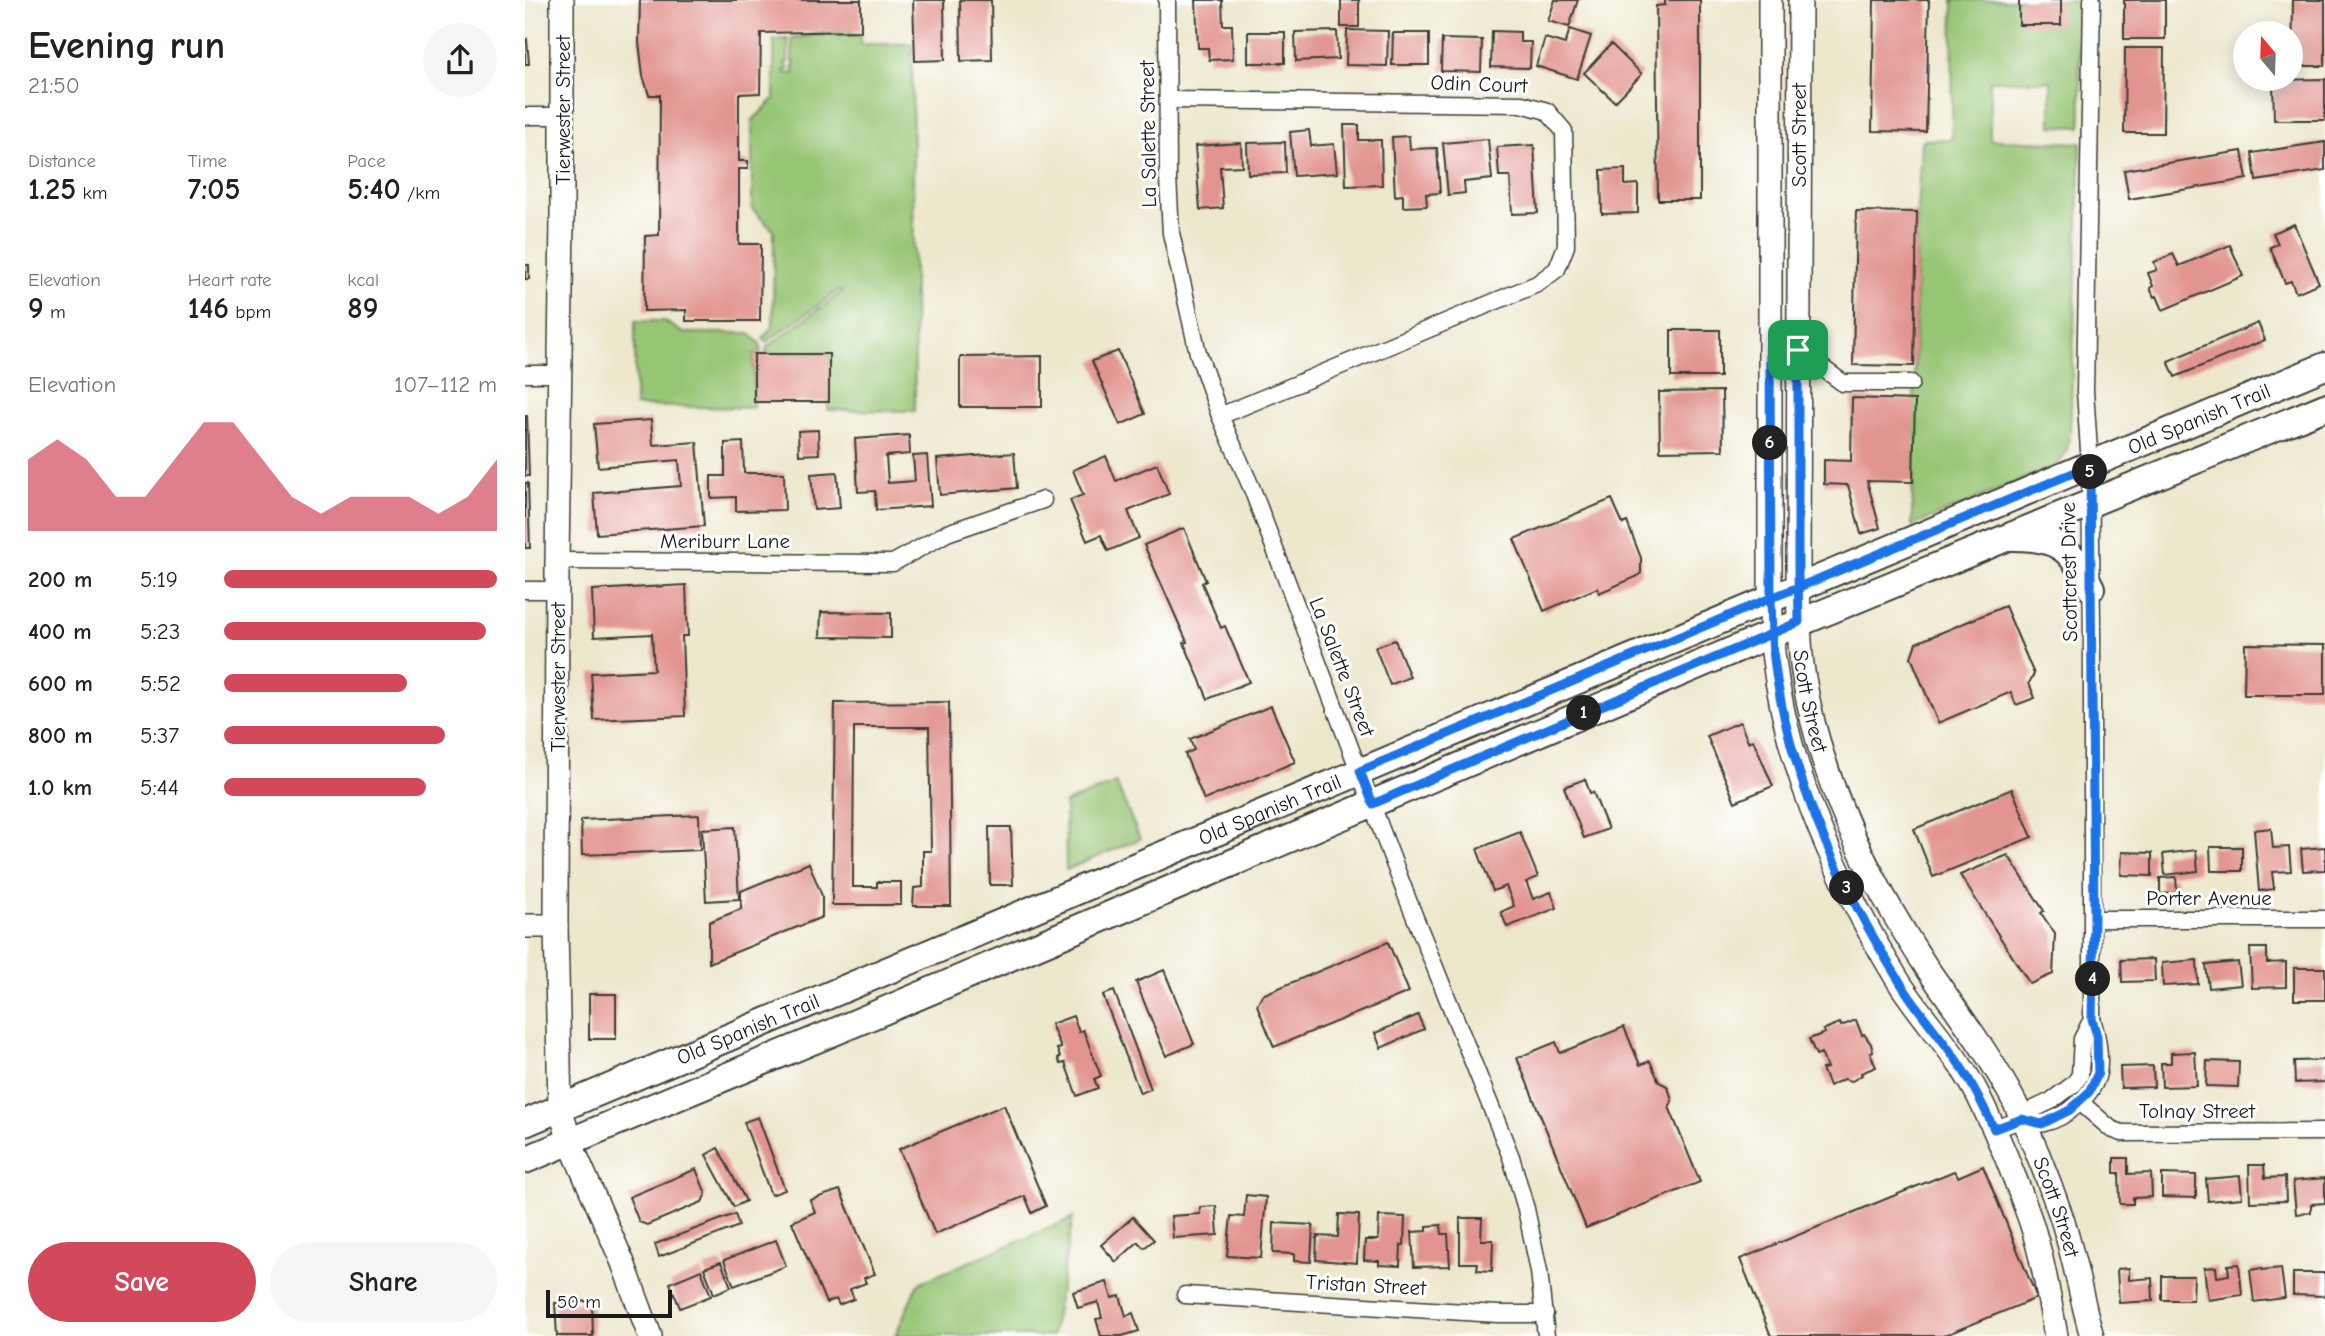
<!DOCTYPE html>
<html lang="en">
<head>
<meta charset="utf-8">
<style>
	:root { --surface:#fff; --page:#f6f6f6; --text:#202124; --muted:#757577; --accent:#d1495b }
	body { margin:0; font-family:"Comic Neue",sans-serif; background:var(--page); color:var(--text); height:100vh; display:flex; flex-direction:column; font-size:26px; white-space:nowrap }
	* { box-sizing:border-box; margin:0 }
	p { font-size:23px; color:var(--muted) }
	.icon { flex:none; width:38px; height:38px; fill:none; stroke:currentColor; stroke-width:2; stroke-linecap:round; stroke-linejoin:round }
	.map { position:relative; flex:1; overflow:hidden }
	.sheet { display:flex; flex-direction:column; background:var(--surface); width:525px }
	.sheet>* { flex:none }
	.needle { width:46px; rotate:341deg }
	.tools { position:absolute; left:1708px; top:21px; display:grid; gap:14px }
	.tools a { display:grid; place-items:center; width:70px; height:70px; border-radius:50%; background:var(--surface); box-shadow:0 4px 18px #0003; font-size:35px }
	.scale { position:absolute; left:21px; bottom:18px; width:126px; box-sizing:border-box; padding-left:7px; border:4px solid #1c1c1c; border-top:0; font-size:19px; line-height:24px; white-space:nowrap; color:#1c1c1c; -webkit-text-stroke:5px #fff; paint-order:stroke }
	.pin { position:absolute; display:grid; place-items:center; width:60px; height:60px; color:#fff; margin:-30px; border-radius:14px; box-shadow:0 4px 10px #0006 }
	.km { position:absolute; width:35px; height:35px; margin:-18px; border-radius:50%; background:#222; color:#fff; font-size:19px; line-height:35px; text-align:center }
	.round { display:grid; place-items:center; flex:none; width:74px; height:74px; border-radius:37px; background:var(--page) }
	.headline { display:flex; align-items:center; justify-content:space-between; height:119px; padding:0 28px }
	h1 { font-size:38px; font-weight:700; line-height:52px }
	.stats { display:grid; grid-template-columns:repeat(3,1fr); gap:10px; height:119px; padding:7px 28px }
	.stats div { display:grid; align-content:center }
	.stats b { font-size:30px; font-weight:700 }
	.stats small { font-size:19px; font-weight:400 }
	.stats p { font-size:19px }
	.chart { height:196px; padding:14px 28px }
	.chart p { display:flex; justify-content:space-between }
	.chart svg { width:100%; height:126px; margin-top:7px; fill:var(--accent); opacity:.7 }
	.action { display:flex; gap:14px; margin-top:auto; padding:14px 28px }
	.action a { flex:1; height:80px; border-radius:42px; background:var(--accent); color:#fff; font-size:28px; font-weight:700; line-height:80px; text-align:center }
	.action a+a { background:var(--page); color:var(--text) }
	ul { padding:0 28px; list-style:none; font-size:23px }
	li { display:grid; grid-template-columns:112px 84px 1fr; align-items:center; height:52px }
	li i { height:18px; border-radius:9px; background:var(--accent) }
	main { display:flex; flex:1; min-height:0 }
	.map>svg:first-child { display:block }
	.green { fill:#96c573; stroke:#597048; stroke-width:2 }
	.building { fill:#e29590 }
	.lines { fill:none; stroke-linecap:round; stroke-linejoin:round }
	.street-casing { stroke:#3b3a36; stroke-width:19 }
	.secondary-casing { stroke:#3b3a36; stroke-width:26 }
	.primary-casing { stroke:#3b3a36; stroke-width:30 }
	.street { stroke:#fff; stroke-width:16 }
	.secondary { stroke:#fff; stroke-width:23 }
	.primary { stroke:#fff; stroke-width:26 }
	.route-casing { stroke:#fff; stroke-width:14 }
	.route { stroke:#1a73e8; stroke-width:9 }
	.labels { text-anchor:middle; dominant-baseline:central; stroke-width:6; stroke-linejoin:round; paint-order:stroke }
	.street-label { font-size:21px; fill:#1c1c1c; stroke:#fff }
</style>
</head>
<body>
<main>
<section class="sheet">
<div class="headline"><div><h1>Evening run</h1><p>21:50</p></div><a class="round"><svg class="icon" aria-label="share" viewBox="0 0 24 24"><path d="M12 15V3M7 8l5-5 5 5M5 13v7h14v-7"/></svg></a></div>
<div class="stats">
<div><p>Distance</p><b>1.25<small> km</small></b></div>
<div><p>Time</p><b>7:05</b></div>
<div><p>Pace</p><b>5:40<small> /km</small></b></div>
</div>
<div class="stats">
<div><p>Elevation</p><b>9<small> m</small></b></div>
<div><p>Heart rate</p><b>146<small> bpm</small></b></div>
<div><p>kcal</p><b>89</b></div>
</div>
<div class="chart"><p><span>Elevation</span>107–112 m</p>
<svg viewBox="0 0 160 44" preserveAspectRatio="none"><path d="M0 44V19L10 12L20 19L30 32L40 32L50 19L60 6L70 6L80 19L90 32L100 38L110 32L120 32L130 32L140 38L150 32L160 19V44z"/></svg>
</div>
<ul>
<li><b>200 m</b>5:19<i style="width:100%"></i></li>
<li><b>400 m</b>5:23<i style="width:96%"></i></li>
<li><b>600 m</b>5:52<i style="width:67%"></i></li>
<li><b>800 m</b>5:37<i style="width:81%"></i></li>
<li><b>1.0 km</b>5:44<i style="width:74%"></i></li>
</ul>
<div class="action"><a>Save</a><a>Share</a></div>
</section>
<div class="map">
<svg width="1800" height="1336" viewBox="0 0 1800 1336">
	<rect width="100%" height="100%" fill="#fff"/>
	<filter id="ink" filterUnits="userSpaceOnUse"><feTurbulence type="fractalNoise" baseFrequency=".0143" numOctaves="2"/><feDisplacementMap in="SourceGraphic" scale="14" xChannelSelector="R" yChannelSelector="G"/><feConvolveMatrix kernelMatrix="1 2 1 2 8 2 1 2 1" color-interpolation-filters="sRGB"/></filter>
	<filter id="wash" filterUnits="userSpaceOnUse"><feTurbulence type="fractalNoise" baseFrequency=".00686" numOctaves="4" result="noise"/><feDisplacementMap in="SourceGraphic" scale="28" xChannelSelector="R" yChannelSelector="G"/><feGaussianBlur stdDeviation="1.57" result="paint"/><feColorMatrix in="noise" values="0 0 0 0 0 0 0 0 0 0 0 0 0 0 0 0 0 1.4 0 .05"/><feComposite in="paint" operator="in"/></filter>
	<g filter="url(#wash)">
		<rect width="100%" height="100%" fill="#ede7cc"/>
		<g class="green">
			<path d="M 1428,0 L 1554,0 L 1556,127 L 1526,126 L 1526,81 L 1465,81 L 1465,140 L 1556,143 L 1545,433 C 1543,449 1542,458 1528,467 L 1387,526 L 1392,212 L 1396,144 L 1397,140 L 1427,139 Z"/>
			<polygon points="299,31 326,31 326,35 335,35 335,44 387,44 390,411 303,410 304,354 241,354 242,347 317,292 314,290 241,342 238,338 248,326 249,231 227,209 227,121 249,99 249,40 263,39 263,62 260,62 260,65 263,66 263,70 259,70 259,73 269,74 270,70 267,69 270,62 267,62 267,38 299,34"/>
			<polygon points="110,321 139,321 158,333 224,333 236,345 235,354 229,354 228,408 110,406"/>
			<polygon points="591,783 615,839 541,870 540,803"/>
			<polygon points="548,1218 527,1336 370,1336 391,1287 396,1282"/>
		</g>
		<g id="blocks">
			<g class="building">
				<polygon points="115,0 336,0 336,31 236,33 235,93 214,94 214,161 223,161 223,169 214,169 214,244 236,244 235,321 161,321 161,310 119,311 120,236 134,235 135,95 124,95 118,76 114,42"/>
				<polygon points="388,0 419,0 420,60 390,61"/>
				<polygon points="435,0 466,0 467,60 436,61"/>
				<polygon points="671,0 697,0 698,25 707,25 708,59 684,60 683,48 673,48"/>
				<rect x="816" y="0" width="18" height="27"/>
				<polygon points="1030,0 1053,0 1044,27 1023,21"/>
				<polygon points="1140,0 1175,0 1175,200 1133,200 1131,6 1140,5"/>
				<polygon points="1349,0 1404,0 1401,132 1347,131"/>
				<rect x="1494" y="0" width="42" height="25"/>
				<rect x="1599" y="0" width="41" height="39"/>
				<polygon points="1768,0 1800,0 1800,66 1767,66"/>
				<polygon points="1045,29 1066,36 1052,79 1011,66 1020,38 1040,44"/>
				<polygon points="822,30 863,31 862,66 821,65"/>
				<polygon points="812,31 813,59 771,61 770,32"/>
				<polygon points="967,31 995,32 995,42 1006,42 1005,68 966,67"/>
				<rect x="723" y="32" width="37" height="31"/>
				<polygon points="868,33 904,33 904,65 867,65"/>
				<polygon points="2,39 4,64 0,64 0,40"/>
				<polygon points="917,39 957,40 956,72 916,71"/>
				<polygon points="1086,44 1117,74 1090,102 1059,73"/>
				<polygon points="1600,48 1639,48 1638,133 1599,133"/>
				<polygon points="1800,79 1800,120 1749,120 1748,80"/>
				<polygon points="819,125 834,125 834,140 856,140 857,185 821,186"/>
				<polygon points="784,130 786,146 809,144 812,173 769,176 765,132"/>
				<polygon points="884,136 885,149 912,148 915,193 901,194 902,206 878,207 878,195 870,196 867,137"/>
				<polygon points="963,139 967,179 939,182 940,193 923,195 918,143"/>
				<polygon points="760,142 761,173 723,174 722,143"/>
				<polygon points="1800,142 1800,170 1731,181 1727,153"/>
				<polygon points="716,143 717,166 695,167 698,208 675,210 670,146"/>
				<polygon points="1009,145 1013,213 987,214 985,176 974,176 972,147"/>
				<polygon points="1717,151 1722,179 1604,199 1599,170"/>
				<polygon points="1100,169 1100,185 1113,184 1113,213 1077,214 1076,170"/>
				<polygon points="1331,211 1392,212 1389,366 1328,365"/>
				<polygon points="1769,224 1794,283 1771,293 1766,281 1760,283 1745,247 1753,244 1748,233"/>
				<polygon points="1705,245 1718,276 1638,310 1632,296 1629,297 1625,288 1628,286 1623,273 1632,270 1629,262 1648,254 1654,266"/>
				<rect x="0" y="265" width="4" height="14"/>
				<polygon points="1733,323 1740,340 1650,377 1643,361"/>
				<rect x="1146" y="330" width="49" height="47"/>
				<polygon points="593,351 620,414 595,425 567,361"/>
				<rect x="229" y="354" width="75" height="48"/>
				<polygon points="517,356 517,407 435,407 435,357"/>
				<polygon points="1197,391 1198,450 1135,451 1134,392"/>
				<polygon points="1327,398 1390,400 1388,482 1342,481 1355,528 1336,534 1323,485 1299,484 1299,460 1326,461"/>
				<polygon points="0,416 2,416 4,476 0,476"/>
				<polygon points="126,420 128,445 172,442 179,526 72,534 69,493 156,486 154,460 73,467 69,424"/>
				<polygon points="293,430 294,454 274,455 273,431"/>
				<polygon points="384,435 385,454 361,456 363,483 390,481 388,456 402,455 406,506 351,510 350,491 333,492 330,439"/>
				<polygon points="218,442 219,473 259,473 260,510 211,511 211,497 186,498 186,476 200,476 200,443"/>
				<polygon points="489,453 492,488 415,495 412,459"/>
				<polygon points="581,456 591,481 632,464 644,494 603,511 614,538 583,551 576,535 562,541 545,500 558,495 548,470"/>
				<polygon points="312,472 315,508 289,510 286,474"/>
				<polygon points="0,483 3,483 5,548 0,548"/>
				<polygon points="1087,499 1098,524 1102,522 1116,558 1116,573 1111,577 1074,593 1072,588 1019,611 989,539"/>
				<polygon points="659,528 681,581 677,583 696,628 700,626 724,682 683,699 659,643 662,642 619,545"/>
				<polygon points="161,585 163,636 157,636 160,716 69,720 66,673 129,670 127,634 69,637 67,590"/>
				<polygon points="1480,606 1509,674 1504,683 1510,698 1491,705 1486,692 1413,723 1386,657 1391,643"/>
				<polygon points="296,612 366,613 366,638 295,637"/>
				<polygon points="870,640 885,677 865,685 850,647"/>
				<polygon points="1720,644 1800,645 1800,695 1719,695"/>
				<polygon points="424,702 426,906 388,906 389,888 398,887 398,851 406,851 404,727 329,727 328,887 352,887 352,882 376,882 376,905 307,905 310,703"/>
				<polygon points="746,706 770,762 679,800 660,754 669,750 665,739"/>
				<polygon points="1215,722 1223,742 1228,740 1248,786 1210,802 1182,736"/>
				<polygon points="1060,779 1065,793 1068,792 1083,829 1059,838 1039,787"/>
				<polygon points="1487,789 1507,837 1408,877 1389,829"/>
				<polygon points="174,815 175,850 57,855 56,820"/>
				<polygon points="210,827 214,899 181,901 177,829"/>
				<polygon points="464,827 486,827 488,885 465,885"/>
				<polygon points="1746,828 1748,848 1764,847 1766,871 1747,872 1749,889 1734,891 1729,830"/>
				<polygon points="995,832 1013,877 1001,882 1008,899 1026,892 1032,908 982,927 976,912 989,906 981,886 968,891 952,849"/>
				<polygon points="1685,847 1717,847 1717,871 1686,871"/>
				<polygon points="1800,847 1800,870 1778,871 1776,849"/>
				<polygon points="1671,850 1673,871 1640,875 1638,854"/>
				<polygon points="1597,852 1627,853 1627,876 1596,875"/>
				<polygon points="1483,855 1519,911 1516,913 1530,934 1528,974 1505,984 1435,875"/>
				<polygon points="284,863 297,896 297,917 184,963 184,922 216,909 216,891"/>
				<polygon points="1651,877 1652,893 1635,894 1635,878"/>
				<polygon points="863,942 884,992 749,1047 732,1005 737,995"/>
				<polygon points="1725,948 1742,948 1742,963 1761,962 1761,987 1727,988"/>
				<polygon points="1629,959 1630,981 1597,982 1596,960"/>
				<polygon points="1672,960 1673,984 1638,986 1637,963"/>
				<polygon points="1713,962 1716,985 1684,988 1681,965"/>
				<rect x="1769" y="968" width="31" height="32"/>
				<polygon points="639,970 669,1044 641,1056 611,982"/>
				<polygon points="589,991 626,1089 615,1093 578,995"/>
				<rect x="64" y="994" width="27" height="45"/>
				<polygon points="893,1015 899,1029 856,1048 850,1033"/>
				<polygon points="548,1016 554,1032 558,1030 576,1076 569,1079 573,1088 552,1096 540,1063 535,1064 533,1058 535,1057 532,1049 536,1048 526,1024"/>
				<polygon points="1331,1020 1337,1035 1339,1034 1346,1044 1348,1052 1345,1053 1351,1067 1336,1073 1337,1075 1327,1081 1319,1079 1304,1086 1297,1069 1302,1068 1296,1053 1291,1055 1284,1039 1300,1033 1298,1030 1309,1025 1315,1023 1316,1026"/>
				<polygon points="1099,1027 1115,1065 1125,1061 1134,1082 1142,1086 1145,1093 1147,1101 1144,1107 1175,1182 1061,1228 992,1058 1031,1042 1035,1053"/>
				<polygon points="1670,1052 1672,1086 1637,1087 1636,1063 1646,1063 1646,1053"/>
				<polygon points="1800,1060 1800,1082 1770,1083 1769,1061"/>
				<polygon points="1682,1061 1714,1062 1713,1087 1681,1086"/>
				<polygon points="1628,1066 1629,1087 1596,1088 1595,1067"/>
				<polygon points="479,1105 521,1206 507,1213 500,1196 410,1234 374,1149"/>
				<polygon points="233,1117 260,1190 246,1195 219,1122"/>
				<polygon points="193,1148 221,1201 209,1207 181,1155"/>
				<polygon points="1589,1158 1603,1158 1603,1174 1626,1173 1627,1197 1608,1198 1608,1204 1595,1204 1594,1173 1589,1173"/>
				<polygon points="1724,1165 1739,1165 1740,1178 1760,1177 1761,1201 1725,1202"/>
				<polygon points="1458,1166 1512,1298 1418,1336 1246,1336 1215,1259 1429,1171 1433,1177"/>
				<polygon points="171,1169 181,1194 177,1202 122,1225 114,1222 104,1197"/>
				<polygon points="1637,1174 1671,1175 1671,1198 1637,1197"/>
				<polygon points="1715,1176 1717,1198 1683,1201 1681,1179"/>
				<polygon points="1800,1178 1800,1203 1786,1204 1786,1212 1771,1214 1768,1181"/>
				<polygon points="315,1190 350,1274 339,1278 341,1283 325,1289 329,1299 314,1305 311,1299 301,1303 267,1222 290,1212 285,1200"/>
				<polygon points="721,1195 741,1197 736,1258 702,1256 706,1216 719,1217"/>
				<polygon points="691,1206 693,1235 648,1238 646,1216 675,1214 675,1207"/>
				<polygon points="210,1214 214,1226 134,1257 130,1244"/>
				<polygon points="814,1214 834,1215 832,1263 791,1260 792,1236 813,1237"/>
				<polygon points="854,1216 880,1217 879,1245 876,1245 875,1266 854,1265 854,1261 839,1260 840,1240 853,1240"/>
				<polygon points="608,1217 629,1240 619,1248 613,1242 591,1262 576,1245"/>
				<polygon points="935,1218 957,1218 956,1240 968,1240 967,1271 952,1270 953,1263 935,1263"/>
				<polygon points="749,1223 788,1225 786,1262 769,1261 769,1254 748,1253"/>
				<polygon points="916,1225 917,1234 923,1234 925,1266 889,1267 887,1232 902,1231 902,1226"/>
				<polygon points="251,1240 261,1266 209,1286 199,1260"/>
				<polygon points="196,1262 206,1287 189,1294 179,1268"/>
				<polygon points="1714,1264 1717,1295 1683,1300 1679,1268 1691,1267 1692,1277 1704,1275 1703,1265"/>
				<polygon points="1604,1268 1604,1280 1627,1278 1628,1301 1594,1303 1592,1269"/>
				<polygon points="1737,1268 1737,1270 1756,1268 1760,1298 1729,1302 1725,1270"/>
				<polygon points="176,1270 186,1296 155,1308 145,1283"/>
				<polygon points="1768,1273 1800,1273 1800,1296 1768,1295"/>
				<polygon points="1637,1276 1669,1276 1668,1300 1637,1300"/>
				<polygon points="582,1282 587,1298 595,1296 601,1316 608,1313 614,1331 597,1336 576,1336 571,1319 577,1318 573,1302 553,1308 548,1292"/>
				<polygon points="67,1301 68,1336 32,1336 30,1303"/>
			</g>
		</g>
	</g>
	<g filter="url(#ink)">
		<use href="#blocks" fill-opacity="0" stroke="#3b3a36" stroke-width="2"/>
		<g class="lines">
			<g class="street-casing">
				<g id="street">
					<polyline points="642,0 643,178 646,233 673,353 695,416 727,489 883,900 986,1157 1001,1209 1014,1271 1021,1336"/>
					<polyline points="643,100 997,104 1022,111 1039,131 1041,246 1032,269 1012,284 695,416"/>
					<polyline points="0,116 38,116"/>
					<polyline points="1273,350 1318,383 1386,383"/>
					<polyline points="0,374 34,374"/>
					<polyline points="32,561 368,563 422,533 518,500"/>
					<polyline points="0,590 32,590"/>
					<polyline points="1569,919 1800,919"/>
					<polyline points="1555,1102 1586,1129 1597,1133 1800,1132"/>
					<path d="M 1497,1119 C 1504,1121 1512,1124 1519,1123 C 1541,1118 1568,1096 1573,1073 C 1576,1055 1572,1035 1567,1019 L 1567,626 L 1565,466 L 1560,391 L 1567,0"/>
					<polyline points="1469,1130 1497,1119 1509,1109 1526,1101 1549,1084 1555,1075 1557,1039 1567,1019"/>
					<polyline points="660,1295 973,1314 1020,1314"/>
				</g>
			</g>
			<g class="secondary-casing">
				<g id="secondary">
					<polyline points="37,0 37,220 32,561 31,926 35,1108 45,1142 98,1263 125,1336"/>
					<path d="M 1245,0 L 1245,584 C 1246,606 1246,630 1248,653 C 1262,772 1312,881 1374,982 C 1399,1021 1432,1054 1453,1095 C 1473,1135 1491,1179 1506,1222 C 1518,1259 1524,1298 1531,1336"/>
					<path id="s1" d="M 1275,0 L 1273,572 C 1274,605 1273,639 1278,672 C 1294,779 1343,878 1402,968 C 1432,1012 1464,1053 1489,1101 C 1506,1136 1522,1175 1535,1213 C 1549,1253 1555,1295 1567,1336"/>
					<polyline points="0,926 31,926"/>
				</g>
			</g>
			<g class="primary-casing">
				<g id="primary">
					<path d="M 1489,537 C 1534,537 1547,549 1566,588"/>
					<path id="s2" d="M 0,1123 L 1800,366"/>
					<polyline points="0,1160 309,1032 1230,641 1800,407"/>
				</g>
			</g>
			<use href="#street" class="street"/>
			<use href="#secondary" class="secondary"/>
			<use href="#primary" class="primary"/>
		</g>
	</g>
	<g class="lines" filter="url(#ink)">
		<g class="route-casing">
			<path id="route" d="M 1273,350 L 1273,572 L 1274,622 C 1132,683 989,742 848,804 L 835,771 L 1246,598 C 1247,616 1246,634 1248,651 C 1261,770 1312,881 1375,982 C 1392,1011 1416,1036 1434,1064 C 1448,1084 1459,1107 1469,1129 L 1497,1119 L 1517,1124 L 1545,1110 L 1564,1092 L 1573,1073 L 1572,1036 L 1567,1019 L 1569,919 L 1565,466 L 1274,587 L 1246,598 L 1245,351 L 1273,350"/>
		</g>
		<use href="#route" class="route"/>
	</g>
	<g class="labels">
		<g class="street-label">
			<text transform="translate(954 84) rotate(2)">Odin Court</text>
			<text transform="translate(38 110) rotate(-90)">Tierwester Street</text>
			<text transform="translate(623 134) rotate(-91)">La Salette Street</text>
			<text transform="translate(1274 135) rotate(-90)">Scott Street</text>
			<text stroke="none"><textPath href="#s2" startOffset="1816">Old Spanish Trail</textPath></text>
			<text x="200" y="541">Meriburr Lane</text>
			<text transform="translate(1544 572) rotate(-91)">Scottcrest Drive</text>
			<text transform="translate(817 667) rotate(69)">La Salette Street</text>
			<text transform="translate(33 677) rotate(-90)">Tierwester Street</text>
			<text stroke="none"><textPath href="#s1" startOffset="702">Scott Street</textPath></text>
			<text stroke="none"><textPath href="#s2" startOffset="808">Old Spanish Trail</textPath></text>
			<text x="1684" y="898">Porter Avenue</text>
			<text stroke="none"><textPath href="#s2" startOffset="242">Old Spanish Trail</textPath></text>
			<text x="1672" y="1111">Tolnay Street</text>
			<text stroke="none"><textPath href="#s1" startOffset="1269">Scott Street</textPath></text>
			<text transform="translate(841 1285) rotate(3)">Tristan Street</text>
		</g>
	</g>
</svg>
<div class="tools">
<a><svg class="needle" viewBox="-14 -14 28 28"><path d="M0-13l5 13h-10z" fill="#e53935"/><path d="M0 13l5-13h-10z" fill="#757577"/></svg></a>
</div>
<div class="scale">50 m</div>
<div class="pin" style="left:1273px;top:350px;background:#1e9e55"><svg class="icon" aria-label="arrive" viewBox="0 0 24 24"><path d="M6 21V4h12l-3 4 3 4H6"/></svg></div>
<b class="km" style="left:1059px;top:713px">1</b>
<b class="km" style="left:1322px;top:888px">3</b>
<b class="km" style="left:1568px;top:979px">4</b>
<b class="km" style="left:1565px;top:472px">5</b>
<b class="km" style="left:1245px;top:443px">6</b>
</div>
</main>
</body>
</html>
